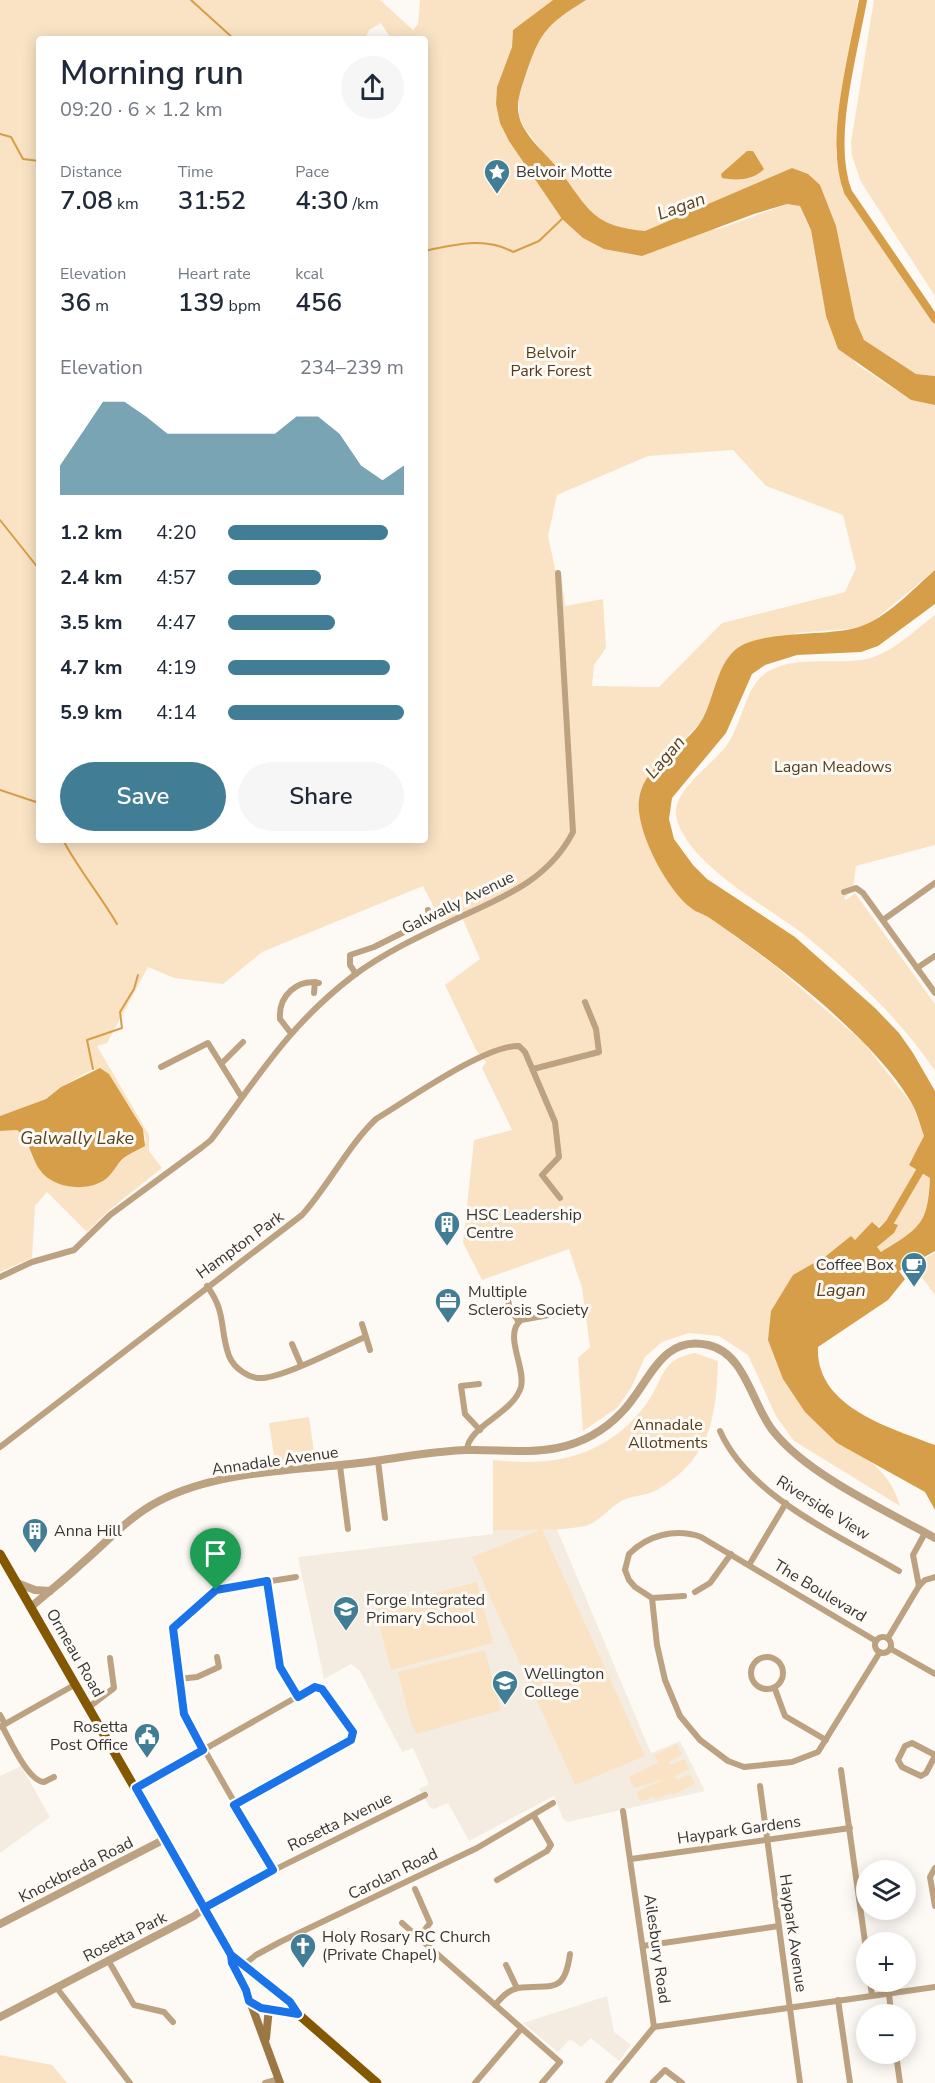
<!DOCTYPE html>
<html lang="en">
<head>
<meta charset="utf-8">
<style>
	:root { --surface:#fff; --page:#f6f6f7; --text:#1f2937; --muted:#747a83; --accent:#417e95 }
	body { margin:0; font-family:"Nunito Sans",sans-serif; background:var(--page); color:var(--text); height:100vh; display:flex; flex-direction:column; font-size:22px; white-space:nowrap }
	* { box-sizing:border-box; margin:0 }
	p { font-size:20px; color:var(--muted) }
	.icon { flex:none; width:33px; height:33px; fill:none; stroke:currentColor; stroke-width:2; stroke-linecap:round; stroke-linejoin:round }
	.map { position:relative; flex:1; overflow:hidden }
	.details { position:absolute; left:36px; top:36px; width:392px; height:807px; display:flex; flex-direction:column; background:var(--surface); border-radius:6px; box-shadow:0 3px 15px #0003 }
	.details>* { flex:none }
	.controls { position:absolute; left:856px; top:1860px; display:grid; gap:12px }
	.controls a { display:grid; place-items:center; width:60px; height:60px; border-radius:50%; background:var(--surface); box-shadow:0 3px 15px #0003; font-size:30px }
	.pin { position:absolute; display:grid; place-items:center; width:51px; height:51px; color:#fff; margin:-62px -26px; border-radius:50% 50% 50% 0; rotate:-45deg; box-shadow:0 0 6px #0007 }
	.pin .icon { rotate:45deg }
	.round { display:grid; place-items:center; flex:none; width:63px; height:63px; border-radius:32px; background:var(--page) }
	.overview { display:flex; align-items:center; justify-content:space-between; height:102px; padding:0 24px }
	h1 { font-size:33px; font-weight:600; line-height:45px }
	.stats { display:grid; grid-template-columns:repeat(3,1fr); gap:9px; height:102px; padding:6px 24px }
	.stats div { display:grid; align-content:center }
	.stats b { font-size:26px; font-weight:600 }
	.stats small { font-size:16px; font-weight:400 }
	.stats p { font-size:16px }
	.chart { height:168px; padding:12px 24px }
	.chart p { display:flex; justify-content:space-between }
	.chart svg { width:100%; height:108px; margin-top:6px; fill:var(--accent); opacity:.7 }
	.cta { display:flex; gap:12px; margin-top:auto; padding:12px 24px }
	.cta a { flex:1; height:69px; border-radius:36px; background:var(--accent); color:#fff; font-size:24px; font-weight:600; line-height:69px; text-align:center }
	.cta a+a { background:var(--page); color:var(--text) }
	ul { padding:0 24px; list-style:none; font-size:20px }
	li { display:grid; grid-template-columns:96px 72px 1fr; align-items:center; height:45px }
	li i { height:15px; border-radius:8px; background:var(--accent) }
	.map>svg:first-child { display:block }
	.built { fill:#f4ece1 }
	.green { fill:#fae3c4; fill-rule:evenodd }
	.water { fill:#d69e48 }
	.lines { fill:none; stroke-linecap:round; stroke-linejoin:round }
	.stream { stroke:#d69e48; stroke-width:2 }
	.canal { stroke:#d69e48; stroke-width:8 }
	.minor { stroke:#bca281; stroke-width:6 }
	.tertiary { stroke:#bca281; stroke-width:8 }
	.secondary { stroke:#9c7743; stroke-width:8 }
	.primary { stroke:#845803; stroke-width:9 }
	.route-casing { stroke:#fff; stroke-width:12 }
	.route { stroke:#1a73e8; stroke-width:8 }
	.labels { text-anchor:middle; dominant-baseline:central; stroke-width:6; stroke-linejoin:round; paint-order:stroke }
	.poi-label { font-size:16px; fill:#373534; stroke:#fdfaf5; text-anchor:start }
	.park-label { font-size:16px; fill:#533c18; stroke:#fdfaf5 }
	.street-label { font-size:16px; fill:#373534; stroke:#fdfaf5 }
	.water-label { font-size:18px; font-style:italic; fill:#5b4320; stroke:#fdfaf5 }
</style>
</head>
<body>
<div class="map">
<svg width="935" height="2083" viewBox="0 0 935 2083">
	<rect width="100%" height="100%" fill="#fdfaf5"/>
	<g class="built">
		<polygon points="556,1527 651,1753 680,1741 705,1791 568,1822 563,1819 554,1796 469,1841 448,1803 433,1809 429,1806 419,1789 429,1784 413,1748 402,1752 360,1671 351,1664 324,1679 298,1557 493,1534 493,1531"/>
		<polygon points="21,1766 50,1817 0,1853 0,1776"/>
		<polygon points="607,1996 614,2032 631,2045 619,2061 591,2038 581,2047 570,2039 558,2052 523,2023"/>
	</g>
	<g class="green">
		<path d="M 0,0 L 380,0 L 413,30 L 418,24 L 420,0 L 553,0 L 513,30 L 512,47 L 497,87 L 496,105 L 583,238 L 719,229 L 787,204 L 800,206 L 811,230 L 826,316 L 856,364 L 911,400 L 935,405 L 935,570 L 873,621 L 858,628 L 796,633 L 716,689 L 700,723 L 668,755 L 668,880 L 691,908 L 709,917 L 775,966 L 863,1042 L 912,1104 L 924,1136 L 917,1169 L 930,1177 C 928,1225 920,1227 881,1252 L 877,1247 L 894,1233 L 886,1222 L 878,1227 L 872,1222 L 855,1240 L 851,1237 L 826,1256 L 793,1275 L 837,1443 C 868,1458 890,1471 900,1506 L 794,1441 L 776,1416 L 748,1355 L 719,1336 L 689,1333 L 662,1342 L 645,1357 L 631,1388 L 617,1408 L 583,1431 L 578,1358 L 590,1347 L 582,1288 L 569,1249 L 482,1280 L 463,1243 L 474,1140 L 512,1130 L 482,1068 L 486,1062 L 476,1050 L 445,985 L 480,959 L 461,915 L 441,921 L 423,886 L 262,952 L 223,984 L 174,978 L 148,967 L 107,1043 L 97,1046 L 149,1135 L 149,1151 L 162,1168 L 107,1212 L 87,1232 L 47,1192 L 35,1206 L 32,1258 L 0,1272 L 0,1131 L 17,1130 L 23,1135 L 34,1161 L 73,1187 L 105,1179 L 124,1158 L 138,1150 L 146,1140 L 143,1129 L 109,1074 L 93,1069 L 61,1087 L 46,1099 L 0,1116 ZM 381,23 L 391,39 L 424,39 L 424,840 L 39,840 L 39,39 L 365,39 L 369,30 ZM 733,450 L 766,486 L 843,515 L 856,568 L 845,592 L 722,623 L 659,687 L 592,686 L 594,665 L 606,648 L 603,599 L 565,606 L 561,573 L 556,573 L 548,536 L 557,495 L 648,456 Z"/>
		<path d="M 586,0 L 858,0 L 836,153 L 842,189 L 935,322 L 935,376 L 916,374 L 864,341 L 792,168 L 645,231 C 631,230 616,229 604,223 C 588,215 539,146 525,129 L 519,116 L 519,95 L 536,43 L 557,18 Z"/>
		<polygon points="874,0 935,0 935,296 861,182 852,156 851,142"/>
		<path d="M 935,615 L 935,845 L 856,866 L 853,889 L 844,898 L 846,900 L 855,893 L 935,1004 L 935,1071 C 901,1020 854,976 807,937 C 771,908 686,865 676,816 C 672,791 713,764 727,745 C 740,726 746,693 758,680 C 783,652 835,666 867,659 C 892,653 915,630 935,615 Z"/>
		<polygon points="935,1253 935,1295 913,1265"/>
		<path d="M 695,1353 L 718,1361 C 716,1419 711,1458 657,1490 C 646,1496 634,1495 623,1500 C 610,1507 598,1523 585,1526 C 556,1532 522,1529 493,1531 L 493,1460 C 555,1467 607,1457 647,1403 C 664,1379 660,1359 695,1353 Z"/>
		<polygon points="309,1417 315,1458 275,1463 269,1423"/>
		<polygon points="542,1529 645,1756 575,1785 472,1557"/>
		<polygon points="477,1582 493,1643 391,1670 375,1609"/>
		<polygon points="485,1650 501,1710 417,1734 411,1724 398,1672"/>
		<polygon points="677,1744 682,1755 669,1762 671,1765 684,1759 689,1769 675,1776 677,1780 690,1774 695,1784 672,1795 671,1793 656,1800 654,1796 641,1802 636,1792 665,1779 634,1788 629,1777 658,1763 654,1755"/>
		<polygon points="0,2055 52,2065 67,2083 0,2083"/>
	</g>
	<g class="water">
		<path d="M 553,0 L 586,0 C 544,26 539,34 524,80 C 520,91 516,105 519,116 C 524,137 548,155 560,171 C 590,211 593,226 645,231 L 792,168 L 808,174 L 820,185 L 836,226 L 855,319 L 864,340 L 916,374 L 935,376 L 935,405 L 911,400 L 838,349 L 826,316 L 811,230 L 800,206 L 787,204 L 754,214 L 642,256 L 604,249 L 583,238 L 562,219 L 509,141 L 500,123 L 496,104 L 497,87 L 512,47 L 513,30 Z"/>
		<path d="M 747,151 L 753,151 L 764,169 C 754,180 736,181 722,178 L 721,174 Z"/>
		<path d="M 935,570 L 935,604 L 878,646 L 861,652 L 797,655 L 765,665 L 752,674 L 726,733 L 672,798 L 669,819 L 674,839 L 693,865 L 707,879 L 795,937 L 875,1008 L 899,1033 L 913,1053 L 935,1091 L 935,1251 L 899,1271 L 905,1279 L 888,1300 L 818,1347 C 815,1407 891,1428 935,1445 L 935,1510 L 925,1492 L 837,1443 L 805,1412 L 783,1379 L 768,1340 L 771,1311 L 793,1275 L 826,1256 L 851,1236 L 855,1240 L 872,1222 L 879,1228 L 886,1221 L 898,1225 L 894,1233 L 877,1247 L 881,1252 C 920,1228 928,1224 930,1178 L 909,1165 L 924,1136 C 920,1125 917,1112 911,1102 C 873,1037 773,961 711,919 C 705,914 697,913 691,908 C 667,890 635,830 639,800 C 643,765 682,750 700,723 C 714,702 715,668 735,650 C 759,629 830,637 859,627 C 887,618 913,589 935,570 Z"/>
		<path d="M 100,1068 L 109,1074 L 143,1129 L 145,1146 C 138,1150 131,1153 125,1157 C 117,1163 115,1171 107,1178 C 89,1193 53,1189 40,1170 C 31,1158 29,1139 17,1130 L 0,1131 L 0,1116 L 46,1099 L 61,1087 Z"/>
	</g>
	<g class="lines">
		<g class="stream">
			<polyline points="191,0 234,39"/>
			<polyline points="0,134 11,137 23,159 39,161"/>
			<path d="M 424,251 C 454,245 485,236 513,252 L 539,241 L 563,218"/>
			<polyline points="0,520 39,569"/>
			<polyline points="0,790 39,803"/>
			<path d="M 63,840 C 79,870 100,895 117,924"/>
			<polyline points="93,1069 87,1040 122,1028 120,1012 134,989 138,975"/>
		</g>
		<g class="canal">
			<path d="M 863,0 C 853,56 828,140 848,192 L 935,319"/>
			<polyline points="886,1229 924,1164"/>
		</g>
		<g class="minor">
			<polyline points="844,892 856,888 863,893 935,993"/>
			<polyline points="883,920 935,883"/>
			<polyline points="917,968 935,956"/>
			<polyline points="356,974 350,965 350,955 374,947 426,921 430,918 428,910"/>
			<polyline points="314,993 315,982"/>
			<path d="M 290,1032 L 280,1019 C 278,995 298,979 319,983"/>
			<polyline points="222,1063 243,1042"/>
			<polyline points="161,1067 208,1043 241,1096"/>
			<polyline points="533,1069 599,1052 596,1029 585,1002"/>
			<path d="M 0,1277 L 32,1262 L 74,1250 L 110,1215 L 201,1148 L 211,1140 C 258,1077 289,1025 353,976 C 385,952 424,934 460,917 C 506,896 549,879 573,832 L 558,573"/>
			<path d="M 207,1286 C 227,1313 219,1328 229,1356 C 234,1368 249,1379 262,1378 C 285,1377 342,1347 365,1337"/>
			<polyline points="506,1292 510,1309 519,1322"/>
			<polyline points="362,1324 370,1350"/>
			<polyline points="292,1344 301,1365"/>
			<polyline points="479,1384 461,1386 465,1414 480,1430"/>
			<path d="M 720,1431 C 749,1497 840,1536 899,1571"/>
			<path d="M 0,1447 L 302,1215 C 329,1185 347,1147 376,1119 C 408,1100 485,1045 519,1046 L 525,1052 L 555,1122 L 559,1157 L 542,1175 L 560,1198"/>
			<path d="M 467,1450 C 468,1426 513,1414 521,1387 C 526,1367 503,1335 521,1320 L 560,1313"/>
			<polyline points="378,1461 385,1518"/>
			<polyline points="340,1466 348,1529"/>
			<polyline points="749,1565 786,1503"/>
			<polyline points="267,1581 280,1667 298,1697"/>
			<polyline points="919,1586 913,1555 925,1533"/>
			<polyline points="695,1592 710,1583 731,1554"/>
			<path d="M 684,1596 L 652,1598 L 635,1587 L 629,1580 L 625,1570 L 629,1554 C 648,1535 675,1528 701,1537 L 876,1641"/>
			<polyline points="652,1598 657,1645 665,1680 680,1716 700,1740 728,1761 744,1767 792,1762 818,1752 880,1652"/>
			<circle cx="883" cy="1645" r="8"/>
			<polyline points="888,1638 919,1586 925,1580 935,1577"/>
			<polyline points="891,1649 935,1674"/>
			<circle cx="767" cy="1673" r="16"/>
			<polyline points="179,1679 197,1677 219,1667 217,1657"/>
			<polyline points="775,1689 785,1716 826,1740"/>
			<polyline points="89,1707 114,1688 110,1658"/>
			<polyline points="0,1715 5,1724"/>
			<path d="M 2,1726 C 10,1740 28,1781 44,1782 L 54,1777"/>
			<polyline points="0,1727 76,1684"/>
			<polyline points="935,1755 912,1743 905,1746 898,1760 902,1767 921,1776 926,1773 935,1756"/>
			<polyline points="841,1770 867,1956"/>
			<polyline points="760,1786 800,2083"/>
			<path d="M 136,1788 L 309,1690 L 320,1687 C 330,1698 353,1724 353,1738 L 234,1805"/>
			<polyline points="623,1811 654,2027 935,1987"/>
			<polyline points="631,1859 850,1828"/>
			<polyline points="935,1868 930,1877 935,1906"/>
			<polyline points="273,1870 184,1714 173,1628 216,1590 296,1577"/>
			<polyline points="497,1880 547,1851 551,1845 534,1816"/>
			<polyline points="415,1889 430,1923 419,1937"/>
			<polyline points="204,1908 246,1884 425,1795"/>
			<polyline points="402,1923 560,2062 542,2083"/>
			<polyline points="643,1946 779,1926"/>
			<polyline points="108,1960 134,2005 164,2012 173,2022"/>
			<polyline points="506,1965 517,1988"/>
			<polyline points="241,1967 256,1955 280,1942 477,1848 553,1803"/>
			<polyline points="870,1982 872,1995"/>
			<polyline points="56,1987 130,2083"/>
			<polyline points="889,1993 891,2014"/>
			<polyline points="838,2000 850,2083"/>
			<path d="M 495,2005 C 501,1998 508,1990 518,1988 C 550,1983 564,1997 570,1954"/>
			<polyline points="896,2054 900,2083"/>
			<polyline points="653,2082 665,2070 682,2083"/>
			<polyline points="265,2083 279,2079"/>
			<polyline points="475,2083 521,2029"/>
			<polyline points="608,2083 654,2027"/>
		</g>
		<g class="tertiary">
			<polyline points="17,1583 35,1590 50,1591"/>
			<path d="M 31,1607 C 47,1593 64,1580 80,1565 C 106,1543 128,1517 159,1501 C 218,1470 294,1471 359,1463 C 394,1459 431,1451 466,1450 C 497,1449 527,1454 557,1448 C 582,1443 605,1430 622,1412 C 649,1385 660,1334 708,1345 C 746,1353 752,1406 774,1432 C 808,1475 887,1511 935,1538"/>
			<polyline points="0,1924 165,1839"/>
			<polyline points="0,2017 194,1916 204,1908"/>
		</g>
		<g class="secondary">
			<polyline points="251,2004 280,2083"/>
			<polyline points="266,2038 269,2008"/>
		</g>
		<g class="primary">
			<polyline points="0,1554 231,1955 249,2001 261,2008 298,2014"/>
			<polyline points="231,1955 290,2002 298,2014 377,2083"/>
		</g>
	</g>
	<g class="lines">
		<g class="route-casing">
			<polyline id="route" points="216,1590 173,1628 184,1714 203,1750 136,1788 231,1955 290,2002 298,2014 261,2008 249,2001 246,1990 232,1963 231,1955 204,1908 273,1870 234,1805 351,1740 353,1732 322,1689 315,1687 298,1697 280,1667 267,1581 216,1590"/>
		</g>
		<use href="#route" class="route"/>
	</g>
	<defs>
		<g id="sight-pin" transform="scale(1.35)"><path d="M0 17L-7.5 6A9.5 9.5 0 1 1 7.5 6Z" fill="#417e95" stroke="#fdfaf5"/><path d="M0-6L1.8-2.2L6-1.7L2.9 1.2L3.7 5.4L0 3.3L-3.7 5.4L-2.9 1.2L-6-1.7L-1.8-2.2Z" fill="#fff"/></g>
		<g id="building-pin" transform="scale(1.35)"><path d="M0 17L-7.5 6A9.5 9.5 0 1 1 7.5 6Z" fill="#417e95" stroke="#fdfaf5"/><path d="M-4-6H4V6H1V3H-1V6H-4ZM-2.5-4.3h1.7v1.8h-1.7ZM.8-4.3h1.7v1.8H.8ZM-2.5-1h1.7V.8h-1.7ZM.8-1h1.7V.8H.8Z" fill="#fff"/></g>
		<g id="cafe-pin" transform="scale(1.35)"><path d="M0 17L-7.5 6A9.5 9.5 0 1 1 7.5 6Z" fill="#417e95" stroke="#fdfaf5"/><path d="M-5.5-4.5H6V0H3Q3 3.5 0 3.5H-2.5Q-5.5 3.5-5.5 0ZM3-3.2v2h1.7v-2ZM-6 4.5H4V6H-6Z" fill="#fff"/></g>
		<g id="office-pin" transform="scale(1.35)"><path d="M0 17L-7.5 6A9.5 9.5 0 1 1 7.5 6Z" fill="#417e95" stroke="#fdfaf5"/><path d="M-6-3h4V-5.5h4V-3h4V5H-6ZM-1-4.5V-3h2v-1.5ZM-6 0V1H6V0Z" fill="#fff"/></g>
		<g id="school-pin" transform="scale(1.35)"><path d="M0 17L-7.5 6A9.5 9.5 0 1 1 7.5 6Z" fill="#417e95" stroke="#fdfaf5"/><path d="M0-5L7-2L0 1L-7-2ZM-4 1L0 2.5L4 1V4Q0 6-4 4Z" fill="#fff"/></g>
		<g id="civic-pin" transform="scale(1.35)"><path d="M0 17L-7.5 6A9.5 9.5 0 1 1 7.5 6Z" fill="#417e95" stroke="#fdfaf5"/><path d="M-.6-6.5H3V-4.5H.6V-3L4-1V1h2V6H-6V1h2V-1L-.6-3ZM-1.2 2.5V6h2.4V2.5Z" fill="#fff"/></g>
		<g id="church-pin" transform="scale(1.35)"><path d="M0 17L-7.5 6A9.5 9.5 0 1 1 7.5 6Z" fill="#417e95" stroke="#fdfaf5"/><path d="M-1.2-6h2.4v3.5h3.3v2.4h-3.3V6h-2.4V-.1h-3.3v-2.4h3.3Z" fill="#fff"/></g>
	</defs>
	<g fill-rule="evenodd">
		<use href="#sight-pin" x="497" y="172"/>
		<use href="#building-pin" x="447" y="1224"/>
		<use href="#cafe-pin" x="914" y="1265"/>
		<use href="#office-pin" x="448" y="1301"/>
		<use href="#building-pin" x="35" y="1531"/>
		<use href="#school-pin" x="346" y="1609"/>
		<use href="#school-pin" x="505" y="1683"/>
		<use href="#civic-pin" x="147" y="1736"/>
		<use href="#church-pin" x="303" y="1946"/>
	</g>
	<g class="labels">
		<g class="poi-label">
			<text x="516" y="172">Belvoir Motte</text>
			<text x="466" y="1215">HSC Leadership<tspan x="466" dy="18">Centre</tspan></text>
			<text x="894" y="1265" text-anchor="end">Coffee Box</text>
			<text x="468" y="1292">Multiple<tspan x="468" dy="18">Sclerosis Society</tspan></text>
			<text x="54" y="1531">Anna Hill</text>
			<text x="366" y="1600">Forge Integrated<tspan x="366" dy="18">Primary School</tspan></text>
			<text x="524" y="1674">Wellington<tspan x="524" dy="18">College</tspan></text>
			<text x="128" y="1727" text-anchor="end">Rosetta<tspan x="128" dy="18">Post Office</tspan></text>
			<text x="322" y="1937">Holy Rosary RC Church<tspan x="322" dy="18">(Private Chapel)</tspan></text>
		</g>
		<g class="park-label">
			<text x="551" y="353">Belvoir<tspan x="551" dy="18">Park Forest</tspan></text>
			<text x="833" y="767">Lagan Meadows</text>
			<text x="668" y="1425">Annadale<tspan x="668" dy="18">Allotments</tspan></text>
		</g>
		<g class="street-label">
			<text transform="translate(458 903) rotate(-26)">Galwally Avenue</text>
			<text transform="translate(240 1245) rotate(-36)">Hampton Park</text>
			<text transform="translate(275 1461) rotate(-8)">Annadale Avenue</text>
			<text transform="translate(823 1508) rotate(32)">Riverside View</text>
			<text transform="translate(820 1591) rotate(31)">The Boulevard</text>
			<text transform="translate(75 1653) rotate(60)">Ormeau Road</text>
			<text transform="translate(340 1822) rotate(-26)">Rosetta Avenue</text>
			<text transform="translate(739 1830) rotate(-8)">Haypark Gardens</text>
			<text transform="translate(76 1870) rotate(-27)">Knockbreda Road</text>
			<text transform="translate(393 1874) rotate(-26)">Carolan Road</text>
			<text transform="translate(793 1933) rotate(82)">Haypark Avenue</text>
			<text transform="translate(125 1937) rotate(-27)">Rosetta Park</text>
			<text transform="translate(657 1949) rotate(82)">Ailesbury Road</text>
		</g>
		<g class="water-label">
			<text transform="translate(681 206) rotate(-20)">Lagan</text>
			<text transform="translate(665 757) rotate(-49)">Lagan</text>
			<text x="77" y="1138">Galwally Lake</text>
			<text x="841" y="1290">Lagan</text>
		</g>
	</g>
</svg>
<div class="controls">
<a><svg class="icon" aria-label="layers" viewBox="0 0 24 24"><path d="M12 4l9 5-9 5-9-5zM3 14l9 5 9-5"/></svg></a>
<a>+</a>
<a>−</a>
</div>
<div class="pin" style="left:216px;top:1590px;background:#1e9e55"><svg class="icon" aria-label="arrive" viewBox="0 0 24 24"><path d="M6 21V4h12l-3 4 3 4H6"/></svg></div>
<section class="details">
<div class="overview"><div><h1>Morning run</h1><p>09:20 · 6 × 1.2 km</p></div><a class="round"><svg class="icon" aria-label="share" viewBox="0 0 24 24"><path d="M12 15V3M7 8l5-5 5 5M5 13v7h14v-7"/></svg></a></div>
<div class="stats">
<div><p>Distance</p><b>7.08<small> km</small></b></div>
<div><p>Time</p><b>31:52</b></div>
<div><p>Pace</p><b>4:30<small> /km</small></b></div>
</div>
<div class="stats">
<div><p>Elevation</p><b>36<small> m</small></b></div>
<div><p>Heart rate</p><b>139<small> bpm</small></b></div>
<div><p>kcal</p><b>456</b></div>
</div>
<div class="chart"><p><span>Elevation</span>234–239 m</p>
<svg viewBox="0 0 160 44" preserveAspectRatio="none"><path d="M0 44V32L10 19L20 6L30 6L40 12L50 19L60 19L70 19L80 19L90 19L100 19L110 12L120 12L130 19L140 32L150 38L160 32V44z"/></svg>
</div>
<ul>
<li><b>1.2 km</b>4:20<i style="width:91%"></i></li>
<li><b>2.4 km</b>4:57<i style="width:53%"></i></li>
<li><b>3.5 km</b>4:47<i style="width:61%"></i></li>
<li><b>4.7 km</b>4:19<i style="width:92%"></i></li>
<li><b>5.9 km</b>4:14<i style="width:100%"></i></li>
</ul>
<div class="cta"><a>Save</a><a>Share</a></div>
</section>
</div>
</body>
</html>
